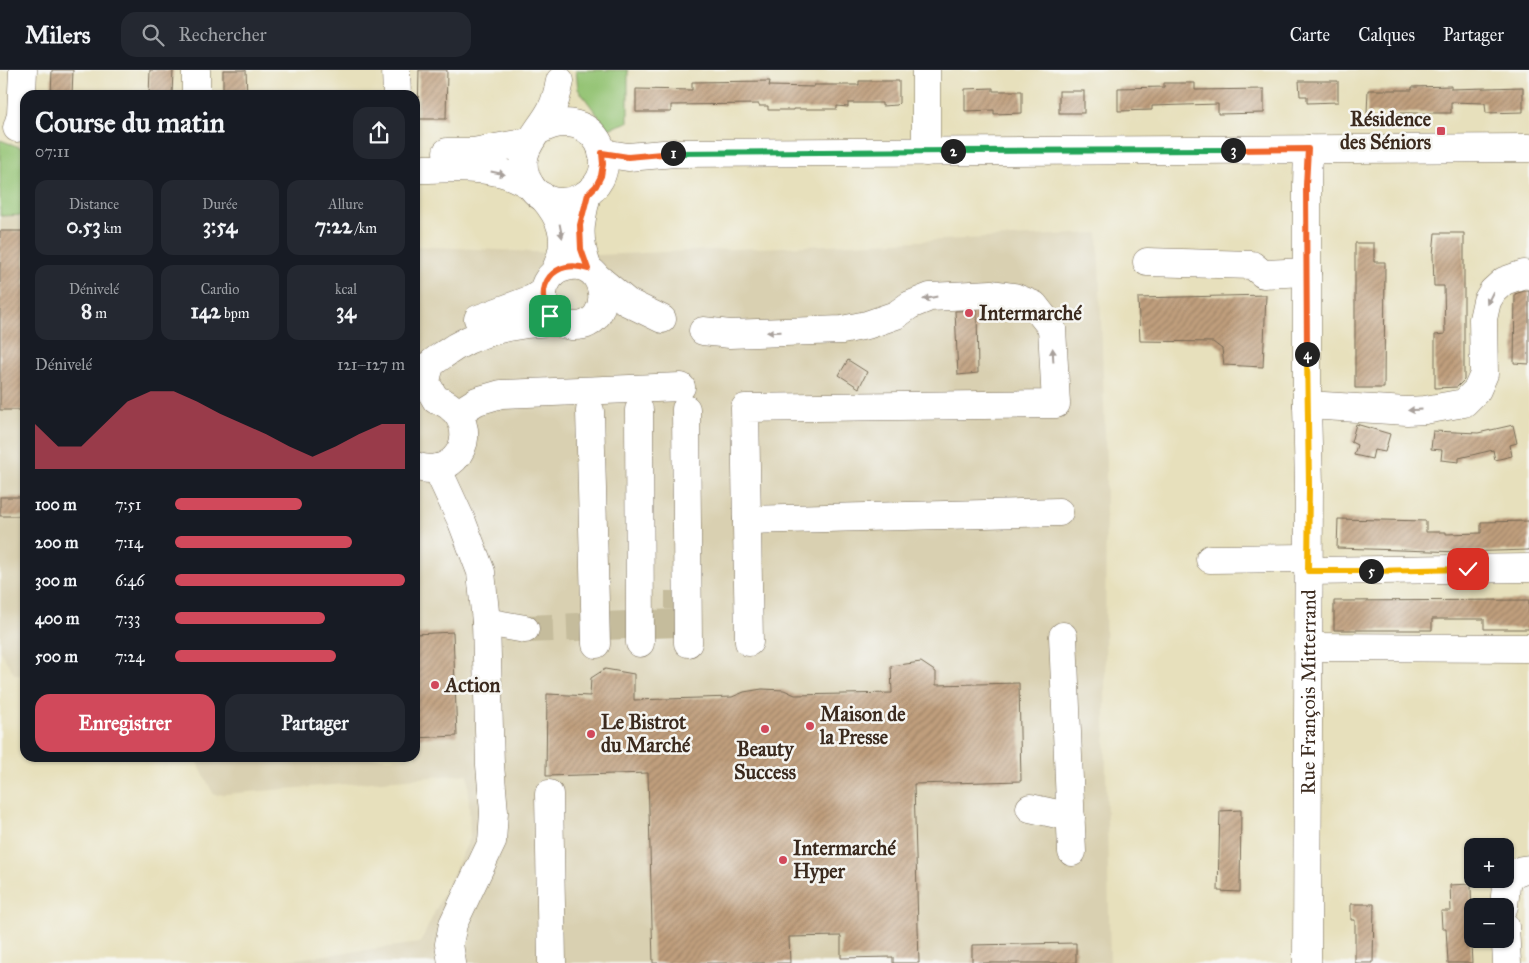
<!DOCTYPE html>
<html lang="fr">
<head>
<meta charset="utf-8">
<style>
	:root { --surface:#171b24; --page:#242831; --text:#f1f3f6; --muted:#9ea1a6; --line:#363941; --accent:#d1495b }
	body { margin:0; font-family:"IM FELL Great Primer",serif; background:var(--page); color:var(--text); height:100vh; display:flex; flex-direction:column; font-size:19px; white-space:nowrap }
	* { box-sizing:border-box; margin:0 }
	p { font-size:16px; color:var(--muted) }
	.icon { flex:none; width:28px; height:28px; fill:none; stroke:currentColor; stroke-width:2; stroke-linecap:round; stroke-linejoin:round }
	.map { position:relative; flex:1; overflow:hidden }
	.drawer { position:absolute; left:20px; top:20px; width:400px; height:672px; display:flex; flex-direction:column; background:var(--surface); border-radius:15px; box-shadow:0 1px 4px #0004 }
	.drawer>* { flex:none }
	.fabs { position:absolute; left:1464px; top:768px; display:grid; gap:10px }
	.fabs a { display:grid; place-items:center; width:50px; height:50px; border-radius:10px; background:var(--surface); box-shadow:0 1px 4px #0004; font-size:25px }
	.pin { position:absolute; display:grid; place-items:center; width:42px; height:42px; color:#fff; margin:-21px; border-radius:10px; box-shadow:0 2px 8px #0006 }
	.km { position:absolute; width:25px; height:25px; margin:-12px; border-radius:50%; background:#222; color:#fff; font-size:14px; line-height:25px; text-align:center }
	.round { display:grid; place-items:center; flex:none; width:52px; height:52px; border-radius:15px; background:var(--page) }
	.head { display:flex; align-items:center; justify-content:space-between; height:85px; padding:0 15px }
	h1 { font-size:28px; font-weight:700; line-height:38px }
	.metrics { display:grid; grid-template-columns:repeat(3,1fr); gap:8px; height:85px; padding:5px 15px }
	.metrics div { display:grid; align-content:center; border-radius:12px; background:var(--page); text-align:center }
	.metrics b { font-size:21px; font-weight:700 }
	.metrics small { font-size:14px; font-weight:400 }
	.metrics p { font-size:14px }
	.chart { height:140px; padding:10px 15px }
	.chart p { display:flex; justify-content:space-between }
	.chart svg { width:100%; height:90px; margin-top:5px; fill:var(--accent); opacity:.7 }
	.button { display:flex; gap:10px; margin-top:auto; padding:10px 15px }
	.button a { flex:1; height:58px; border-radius:15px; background:var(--accent); color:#fff; font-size:20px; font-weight:700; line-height:58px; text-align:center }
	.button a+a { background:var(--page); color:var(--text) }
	ul { padding:0 15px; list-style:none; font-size:16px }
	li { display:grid; grid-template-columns:80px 60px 1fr; align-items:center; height:38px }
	li i { height:12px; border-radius:6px; background:var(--accent) }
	header { display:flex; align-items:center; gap:30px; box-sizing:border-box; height:70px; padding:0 25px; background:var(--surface); border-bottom:1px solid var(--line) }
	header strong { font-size:24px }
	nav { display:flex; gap:28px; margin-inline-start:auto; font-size:18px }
	.search { width:350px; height:45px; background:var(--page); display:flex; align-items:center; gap:12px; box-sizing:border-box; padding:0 18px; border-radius:15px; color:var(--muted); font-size:19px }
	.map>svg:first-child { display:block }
	.built { fill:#d9d0b1 }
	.green { fill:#92c271; stroke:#667648 }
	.building { fill:url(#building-hatch) }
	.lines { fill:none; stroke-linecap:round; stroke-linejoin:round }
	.minor-tunnel { stroke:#c5bc9c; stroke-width:28; stroke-dasharray:28 14; stroke-linecap:butt }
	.minor-casing { stroke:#776a55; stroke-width:29 }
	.minor { stroke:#fff; stroke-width:28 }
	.oneway { fill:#a79f9a }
	.split-1-casing { stroke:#fff; stroke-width:10 }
	.split-2-casing { stroke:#fff; stroke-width:10 }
	.split-3-casing { stroke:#fff; stroke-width:10 }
	.split-4-casing { stroke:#fff; stroke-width:10 }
	.split-5-casing { stroke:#fff; stroke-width:10 }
	.split-6-casing { stroke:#fff; stroke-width:10 }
	.split-1 { stroke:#f0652b; stroke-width:6 }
	.split-2 { stroke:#22a559; stroke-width:6 }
	.split-3 { stroke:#22a559; stroke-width:6 }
	.split-4 { stroke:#f0652b; stroke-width:6 }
	.split-5 { stroke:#f5b400; stroke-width:6 }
	.split-6 { stroke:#f5b400; stroke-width:6 }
	.poi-dot { fill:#d1495b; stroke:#f6f6f2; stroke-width:2 }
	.labels { text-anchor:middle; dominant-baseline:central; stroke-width:5; stroke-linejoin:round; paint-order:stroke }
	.poi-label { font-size:20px; font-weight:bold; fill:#3b2a1e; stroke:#f6f6f2; text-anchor:start }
	.street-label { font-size:20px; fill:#3b2a1e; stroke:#f6f6f2 }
</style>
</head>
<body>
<header>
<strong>Milers</strong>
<div class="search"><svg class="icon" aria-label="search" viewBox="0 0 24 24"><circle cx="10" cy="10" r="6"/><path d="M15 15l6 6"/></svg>Rechercher</div>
<nav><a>Carte</a><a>Calques</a><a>Partager</a></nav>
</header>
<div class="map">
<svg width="1529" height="893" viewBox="0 0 1529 893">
	<defs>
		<pattern id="building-hatch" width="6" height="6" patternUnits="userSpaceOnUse" patternTransform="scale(1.25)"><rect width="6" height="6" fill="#c09f7d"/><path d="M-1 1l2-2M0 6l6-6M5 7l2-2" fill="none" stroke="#9d8266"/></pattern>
	</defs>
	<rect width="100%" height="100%" fill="#f6f6f2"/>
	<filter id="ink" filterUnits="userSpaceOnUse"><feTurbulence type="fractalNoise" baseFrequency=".02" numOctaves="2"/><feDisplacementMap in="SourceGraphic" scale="10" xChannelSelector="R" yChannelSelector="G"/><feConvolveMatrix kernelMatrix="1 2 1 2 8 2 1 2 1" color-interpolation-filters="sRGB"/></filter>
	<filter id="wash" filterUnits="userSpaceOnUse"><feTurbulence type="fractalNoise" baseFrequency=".0096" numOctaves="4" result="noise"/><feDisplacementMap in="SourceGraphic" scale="20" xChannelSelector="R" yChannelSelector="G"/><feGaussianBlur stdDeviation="1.12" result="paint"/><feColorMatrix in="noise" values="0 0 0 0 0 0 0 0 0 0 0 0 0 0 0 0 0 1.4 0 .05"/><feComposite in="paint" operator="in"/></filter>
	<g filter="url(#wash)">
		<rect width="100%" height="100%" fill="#e7e0bc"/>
		<g class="built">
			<polygon points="25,145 25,605 15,605 0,581 0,146"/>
			<polygon points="1098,163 1106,391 1105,651 1110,893 264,893 420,873 470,768 468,704 214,725 195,688 415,688 415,176 598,185"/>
		</g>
		<g class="green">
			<polygon points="576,0 628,0 628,52 608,59 578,19"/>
			<polygon points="0,70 25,79 25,145 0,146"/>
		</g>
		<g id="blocks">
			<g class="building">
				<polygon points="52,0 73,0 72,25 51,25"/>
				<polygon points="150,0 173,0 172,25 149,25"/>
				<polygon points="223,0 246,0 247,25 223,25"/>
				<polygon points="419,0 447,0 446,49 418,49"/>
				<polygon points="770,11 769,16 814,17 814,15 859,15 859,11 899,11 899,33 897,35 882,36 882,33 848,33 848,37 837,36 837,39 793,39 793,40 768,40 768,36 759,36 759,34 671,35 671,42 636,42 636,19 692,20 692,12"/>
				<polygon points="1299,11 1338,11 1338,32 1307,33 1307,26 1300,26"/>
				<polygon points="1164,13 1195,13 1195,20 1264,19 1264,43 1218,44 1218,34 1152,36 1152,40 1118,41 1118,18 1164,17"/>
				<polygon points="1451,16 1451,19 1523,17 1523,42 1486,43 1485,33 1451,32 1451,43 1367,43 1368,20 1412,20 1412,17"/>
				<polygon points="993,18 993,21 1022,21 1022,43 994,44 994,40 965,41 965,19"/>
				<rect x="1059" y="21" width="25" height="22"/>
				<rect x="0" y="161" width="25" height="179"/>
				<polygon points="1435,163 1464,163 1464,310 1457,317 1435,318 1435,265 1445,264 1444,216 1434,216 1433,185"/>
				<polygon points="1355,173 1374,173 1374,192 1385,192 1384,318 1355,318"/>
				<polygon points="1524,221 1529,221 1529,294 1514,293 1515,224"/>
				<polygon points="1266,225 1263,297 1224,295 1222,279 1213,272 1140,271 1138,228"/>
				<polygon points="977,240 978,303 958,305 955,241"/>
				<polygon points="848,290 867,302 859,318 839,305"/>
				<polygon points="1356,354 1390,364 1385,382 1374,380 1372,389 1354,385 1357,375 1351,372"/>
				<polygon points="1513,355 1517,373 1510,375 1512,386 1495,390 1493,380 1459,388 1459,392 1441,390 1442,380 1431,379 1433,361 1478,363"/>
				<rect x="0" y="427" width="25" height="19"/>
				<polygon points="1338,449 1426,451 1426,462 1446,462 1446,464 1481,463 1481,452 1529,451 1529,480 1462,482 1337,478"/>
				<polygon points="1529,530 1529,559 1484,559 1484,549 1432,549 1432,560 1334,560 1334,531"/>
				<polygon points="453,562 457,666 415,668 415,564"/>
				<polygon points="921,592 936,602 936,615 1019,613 1021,711 914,714 919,893 893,893 893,887 841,888 841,866 789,867 790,893 653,893 648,703 546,706 547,624 590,626 591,608 605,599 634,604 634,630 732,627 744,622 762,619 784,620 795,625 892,623 891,596"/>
				<polygon points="1241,740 1240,822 1218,821 1220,741"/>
				<polygon points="1471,814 1472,856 1470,856 1472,893 1448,893 1446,858 1442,858 1441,841 1451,841 1450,815"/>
				<polygon points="1351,834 1374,834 1373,893 1355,893 1355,850 1351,850"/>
				<polygon points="1076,873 1076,893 972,893 972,875"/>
			</g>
		</g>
	</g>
	<g filter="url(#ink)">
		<use href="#blocks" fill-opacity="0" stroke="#776a55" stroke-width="1"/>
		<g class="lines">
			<polyline class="minor-tunnel" points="525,559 679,553 679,521"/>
			<g class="minor-casing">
				<g id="minor">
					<polyline points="396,0 397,25"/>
					<polyline points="926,0 926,82"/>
					<polyline points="196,25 196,0"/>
					<polyline points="17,58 21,45 23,0"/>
					<path d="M 540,60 C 564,47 592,52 602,80 C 616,123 554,152 530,115 C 511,83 538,65 551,40 C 556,31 558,21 560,11"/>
					<polyline points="447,82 473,82 529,72"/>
					<polyline points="602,83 628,87 675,83 1529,78"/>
					<path d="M 415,99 C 442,99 472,96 498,102 C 510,104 520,110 530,115"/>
					<path d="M 542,126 C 562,149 570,169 556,199 C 555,203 551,205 549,208 C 541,219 541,233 549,244 C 554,251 563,255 572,256 C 620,259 608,174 556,201"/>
					<polyline points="1147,192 1252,195 1263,204 1307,202"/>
					<path d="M 587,196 C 577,167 580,153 587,124"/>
					<polyline points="598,208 627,232 662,249"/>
					<polyline points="478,249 532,229 543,222"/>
					<polyline points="703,261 730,264 842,260 867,255 896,245 910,235 930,227 992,224 1014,227 1034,235 1052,258 1056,334 745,338 749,572"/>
					<path d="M 436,330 L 426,313 C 427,307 428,300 431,294 C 434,291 440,287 443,285 C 477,260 517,253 557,252"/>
					<polyline points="1307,335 1407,341 1425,340 1464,333 1477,320 1484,304 1483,249 1487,231 1493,221 1504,211 1524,204 1529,205"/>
					<polyline points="686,339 688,573"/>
					<polyline points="639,340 640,573"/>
					<polyline points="590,341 596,574"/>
					<polyline points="458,343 477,331 501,324 681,317"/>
					<path d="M 415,396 C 459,412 485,355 443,332"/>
					<polyline points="437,398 462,452 481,502 486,552 490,695 494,742 492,772 453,854 449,874 452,893"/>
					<polyline points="747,450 1059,442"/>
					<polyline points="1210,489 1308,488"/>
					<polyline points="1308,501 1529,498"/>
					<polyline points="486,552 525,559"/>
					<polyline points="1063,566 1072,782"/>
					<polyline points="1308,577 1529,578"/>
					<polyline points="549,724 552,893"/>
					<polyline points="1030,738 1071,747"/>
					<polyline points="1504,836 1507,806 1522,800 1529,799"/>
					<polyline points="1505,856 1507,893"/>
					<path id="s1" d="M 1307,893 L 1309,415 L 1307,335 L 1307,115 L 1308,79"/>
				</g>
			</g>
			<use href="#minor" class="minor"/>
		</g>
		<defs><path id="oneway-solid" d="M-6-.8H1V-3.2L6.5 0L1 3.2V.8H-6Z" transform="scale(1.25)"/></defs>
		<g class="oneway">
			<use href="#oneway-solid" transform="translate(498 103) rotate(12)"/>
			<use href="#oneway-solid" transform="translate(561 161) rotate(79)"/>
			<use href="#oneway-solid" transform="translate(930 228) rotate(168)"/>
			<use href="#oneway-solid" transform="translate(1490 228) rotate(117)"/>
			<use href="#oneway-solid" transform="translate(774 262) rotate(178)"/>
			<use href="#oneway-solid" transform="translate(1053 285) rotate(-93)"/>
			<use href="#oneway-solid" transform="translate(1415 340) rotate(177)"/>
		</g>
	</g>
	<g class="lines" filter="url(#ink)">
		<g class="split-1-casing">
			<path id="split-1" d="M 550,246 C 532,216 555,187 588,199 L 581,179 L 580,155 L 588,124 L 596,116 L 601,106 L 603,94 L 602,83 L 628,87 L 673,83"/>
		</g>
		<g class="split-2-casing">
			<polyline id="split-2" points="673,83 953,81"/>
		</g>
		<g class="split-3-casing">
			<polyline id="split-3" points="953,81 1233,80"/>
		</g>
		<g class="split-4-casing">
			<polyline id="split-4" points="1233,80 1308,79 1306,115 1307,284"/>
		</g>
		<g class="split-5-casing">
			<polyline id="split-5" points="1307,284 1309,415 1308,501 1371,501"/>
		</g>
		<g class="split-6-casing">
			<polyline id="split-6" points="1371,501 1468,499"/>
		</g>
		<use href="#split-1" class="split-1"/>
		<use href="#split-2" class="split-2"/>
		<use href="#split-3" class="split-3"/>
		<use href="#split-4" class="split-4"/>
		<use href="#split-5" class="split-5"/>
		<use href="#split-6" class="split-6"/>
	</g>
	<g class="poi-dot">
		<rect x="1436" y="56" width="10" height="10" rx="2.5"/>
		<circle cx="969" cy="243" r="5"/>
		<circle cx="435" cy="615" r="5"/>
		<circle cx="810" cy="656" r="5"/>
		<circle cx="765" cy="659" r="5"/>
		<circle cx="591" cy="664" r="5"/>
		<circle cx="783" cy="790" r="5"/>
	</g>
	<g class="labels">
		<g class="poi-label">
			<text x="1431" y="49" text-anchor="end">Résidence<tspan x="1431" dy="23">des Séniors</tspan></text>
			<text x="979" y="243">Intermarché</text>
			<text x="445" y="615">Action</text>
			<text x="820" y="644">Maison de<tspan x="820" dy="23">la Presse</tspan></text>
			<text x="601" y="652">Le Bistrot<tspan x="601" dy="23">du Marché</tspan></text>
			<text x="765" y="679" text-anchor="middle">Beauty<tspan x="765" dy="23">Success</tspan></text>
			<text x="793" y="778">Intermarché<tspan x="793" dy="23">Hyper</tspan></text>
		</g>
		<g class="street-label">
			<text stroke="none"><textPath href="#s1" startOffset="271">Rue François Mitterrand</textPath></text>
		</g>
	</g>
</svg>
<div class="fabs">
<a>+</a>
<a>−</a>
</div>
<div class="pin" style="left:550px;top:246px;background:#1e9e55"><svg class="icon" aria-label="arrive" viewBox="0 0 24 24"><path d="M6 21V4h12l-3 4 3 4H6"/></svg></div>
<div class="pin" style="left:1468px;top:499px;background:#d93025"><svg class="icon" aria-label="check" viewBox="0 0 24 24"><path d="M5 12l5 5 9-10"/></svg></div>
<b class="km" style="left:673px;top:83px">1</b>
<b class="km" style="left:953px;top:81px">2</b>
<b class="km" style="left:1233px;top:80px">3</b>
<b class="km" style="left:1307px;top:284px">4</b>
<b class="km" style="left:1371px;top:501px">5</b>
<section class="drawer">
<div class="head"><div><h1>Course du matin</h1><p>07:11</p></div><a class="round"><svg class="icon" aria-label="share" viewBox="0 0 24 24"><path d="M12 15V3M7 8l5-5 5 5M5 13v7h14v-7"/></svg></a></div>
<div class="metrics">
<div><p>Distance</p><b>0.53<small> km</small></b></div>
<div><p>Durée</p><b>3:54</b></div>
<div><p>Allure</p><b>7:22<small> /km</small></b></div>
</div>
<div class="metrics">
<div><p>Dénivelé</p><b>8<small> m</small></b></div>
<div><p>Cardio</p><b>142<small> bpm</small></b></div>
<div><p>kcal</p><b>34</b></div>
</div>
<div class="chart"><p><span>Dénivelé</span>121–127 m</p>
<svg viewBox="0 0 160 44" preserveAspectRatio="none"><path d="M0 44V22L10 33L20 33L30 22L40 11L50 6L60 6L70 11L80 17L90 22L100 27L110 33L120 38L130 33L140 27L150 22L160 22V44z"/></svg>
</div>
<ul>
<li><b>100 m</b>7:51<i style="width:55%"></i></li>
<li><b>200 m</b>7:14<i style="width:77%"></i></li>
<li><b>300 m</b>6:46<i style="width:100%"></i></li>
<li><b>400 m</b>7:33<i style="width:65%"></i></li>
<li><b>500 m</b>7:24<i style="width:70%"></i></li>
</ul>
<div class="button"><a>Enregistrer</a><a>Partager</a></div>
</section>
</div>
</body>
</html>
